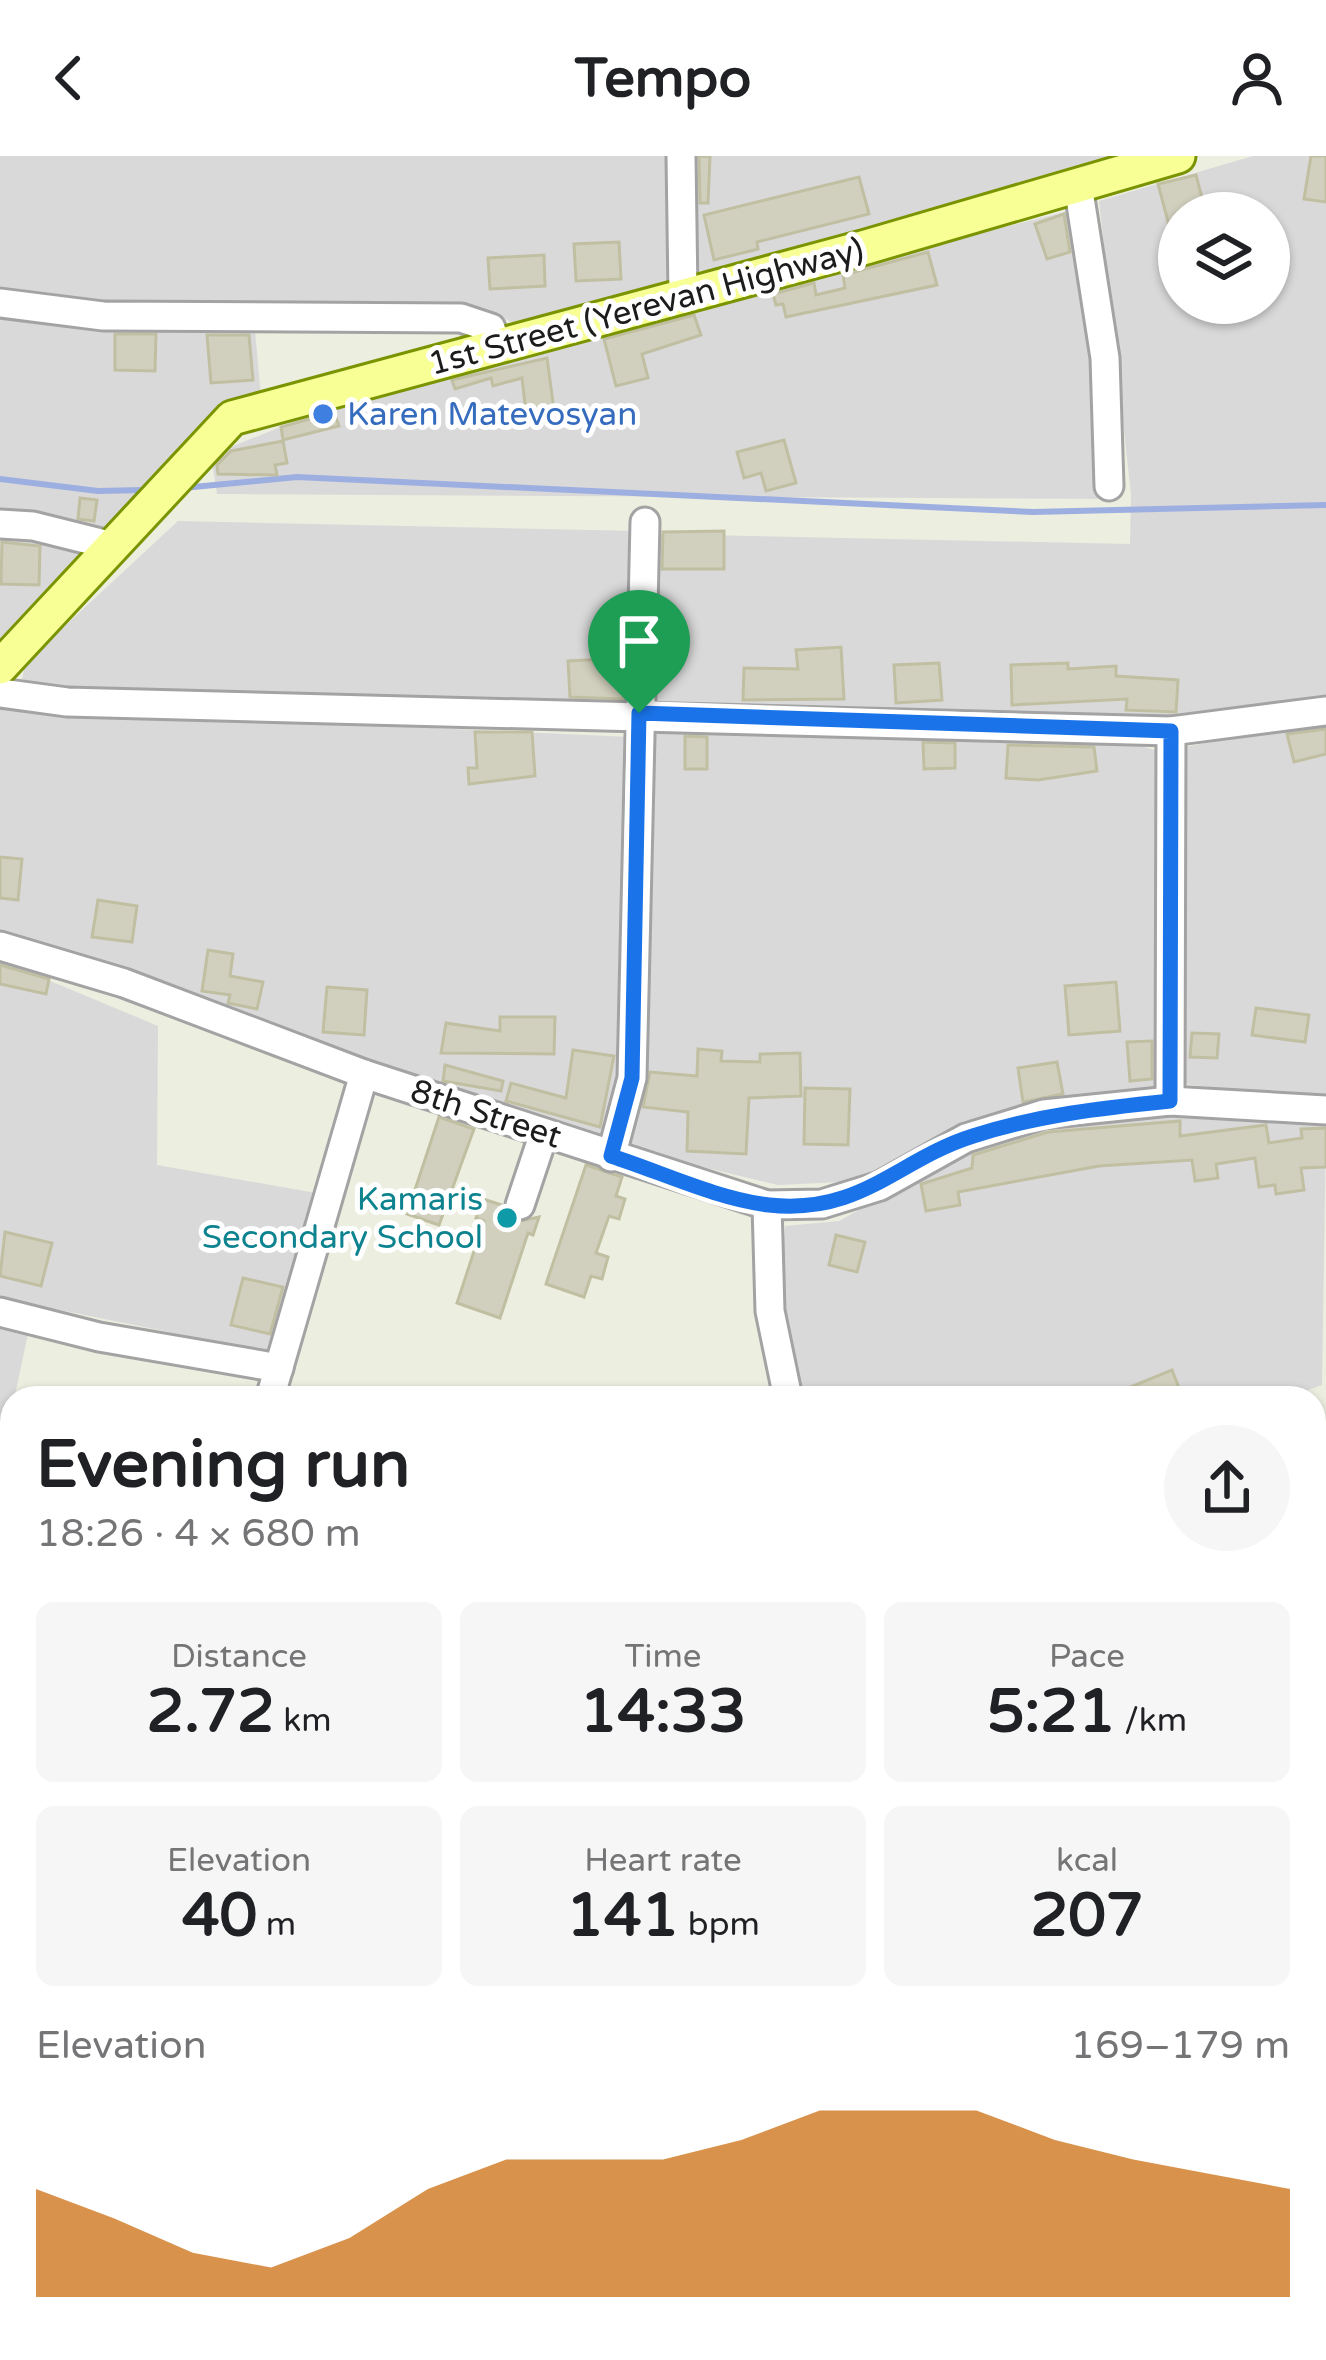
<!DOCTYPE html>
<html lang="en">
<head>
<meta charset="utf-8">
<style>
	:root { --surface:#fff; --page:#f6f6f6; --text:#202124; --muted:#757577; --accent:#c86500 }
	body { margin:0; font-family:"Varela Round",sans-serif; background:var(--page); color:var(--text); height:100vh; display:flex; flex-direction:column; font-size:45px; white-space:nowrap }
	* { box-sizing:border-box; margin:0 }
	p { font-size:39px; color:var(--muted) }
	.icon { flex:none; width:66px; height:66px; fill:none; stroke:currentColor; stroke-width:2; stroke-linecap:round; stroke-linejoin:round }
	.map { position:relative; flex:1; overflow:hidden }
	.sheet { position:absolute; left:0px; top:1230px; width:1326px; height:975px; display:flex; flex-direction:column; background:var(--surface); border-radius:36px 36px 0 0; box-shadow:0 3px 9px #0004 }
	.sheet>* { flex:none }
	.tools { position:absolute; left:1158px; top:36px; display:grid; gap:24px }
	.tools a { display:grid; place-items:center; width:132px; height:132px; border-radius:50%; background:var(--surface); box-shadow:0 3px 9px #0004; font-size:60px }
	.pin { position:absolute; display:grid; place-items:center; width:102px; height:102px; color:#fff; margin:-123px -51px; border-radius:50% 50% 50% 0; rotate:-45deg; box-shadow:0 0 12px #0007 }
	.pin .icon { rotate:45deg }
	.round { display:grid; place-items:center; flex:none; width:126px; height:126px; border-radius:63px; background:var(--page) }
	.summary { display:flex; align-items:center; justify-content:space-between; height:204px; padding:0 36px }
	h1 { font-size:66px; font-weight:700; line-height:90px }
	.metrics { display:grid; grid-template-columns:repeat(3,1fr); gap:18px; height:204px; padding:12px 36px }
	.metrics div { display:grid; align-content:center; border-radius:18px; background:var(--page); text-align:center }
	.metrics b { font-size:60px; font-weight:700 }
	.metrics small { font-size:33px; font-weight:400 }
	.metrics p { font-size:33px }
	.chart { height:336px; padding:24px 36px }
	.chart p { display:flex; justify-content:space-between }
	.chart svg { width:100%; height:216px; margin-top:12px; fill:var(--accent); opacity:.7 }
	header { display:flex; justify-content:space-between; align-items:center; height:156px; padding:0 36px; background:var(--surface); font-size:54px; font-weight:700 }
	.map>svg:first-child { display:block }
	.residential { fill:#dad9d9; fill-rule:evenodd }
	.lines { fill:none; stroke-linecap:round; stroke-linejoin:round }
	.stream { stroke:#9dafe0; stroke-width:6 }
	.building { fill:#d1d0be; stroke:#c1bfa2; stroke-width:3 }
	.minor-casing { stroke:#a3a3a3; stroke-width:33 }
	.major-casing { stroke:#7a9400; stroke-width:39 }
	.minor { stroke:#fff; stroke-width:27 }
	.major { stroke:#f7ff95; stroke-width:33 }
	.route-casing { stroke:#fff; stroke-width:24 }
	.route { stroke:#1a73e8; stroke-width:15 }
	.shop-dot { fill:#3f7fe0; stroke:#fff; stroke-width:4.5 }
	.culture-dot { fill:#0f9aa8; stroke:#fff; stroke-width:4.5 }
	.labels { text-anchor:middle; dominant-baseline:central; stroke-width:10; stroke-linejoin:round; paint-order:stroke }
	.street-label { font-size:33px; fill:#1c1c1c; stroke:#fff }
	.shop-label { font-size:33px; fill:#366cbe; stroke:#fff; text-anchor:start }
	.culture-label { font-size:33px; fill:#0d838f; stroke:#fff; text-anchor:end }
</style>
</head>
<body>
<header><svg class="icon" aria-label="back" viewBox="0 0 24 24"><path d="M15 5l-7 7 7 7"/></svg>Tempo<svg class="icon" aria-label="person" viewBox="0 0 24 24"><circle cx="12" cy="8" r="4"/><path d="M4 21q1-7 8-7t8 7"/></svg></header>
<div class="map">
<svg width="1326" height="2204" viewBox="0 0 1326 2204">
	<rect width="100%" height="100%" fill="#eceee0"/>
	<g class="residential">
		<polygon points="0,0 675,0 674,125 524,173 488,153 93,148 0,136"/>
		<polygon points="693,0 1120,0 715,115 686,114"/>
		<path d="M 1253,0 L 1326,0 L 1326,545 L 1286,546 L 1183,567 L 648,545 L 652,378 L 1130,388 L 1131,339 L 1099,45 ZM 1179,57 L 1269,57 L 1269,147 L 1179,147 Z"/>
		<polygon points="1072,54 1090,159 1105,343 217,338 211,299 377,232"/>
		<polygon points="0,159 91,174 255,174 261,241 0,494"/>
		<polygon points="178,365 637,375 632,550 20,537 25,507"/>
		<polygon points="0,553 632,581 623,912 606,989 0,783"/>
		<polygon points="1326,570 1326,945 1176,927 1180,592 1282,572"/>
		<polygon points="649,574 1115,582 1164,597 1164,928 1110,943 963,965 882,1024 778,1029 624,992"/>
		<polygon points="0,804 158,870 157,1009 316,1037 274,1197 0,1142"/>
		<polygon points="1169,955 1326,970 1322,1229 1286,1242 802,1242 792,1183 778,1154 785,1070 839,1065 977,987"/>
		<polygon points="0,1167 29,1173 1,1305 12,1308 12,1446 0,1445"/>
		<polygon points="12,1693 12,2033 0,2045 0,1698"/>
		<polygon points="12,2077 12,2193 505,2193 487,2204 0,2204 0,2088"/>
	</g>
	<g class="lines">
		<g class="stream">
			<polyline points="0,323 98,335 145,334"/>
			<polyline points="183,332 297,321 1033,356 1326,349"/>
		</g>
	</g>
	<g class="building">
		<polygon points="699,0 710,1 708,47 700,47"/>
		<polygon points="1311,0 1326,0 1326,46 1304,43"/>
		<polygon points="1196,19 1206,57 1179,57 1179,88 1174,88 1158,28"/>
		<polygon points="859,21 869,58 757,86 758,93 714,104 704,59"/>
		<polygon points="1064,58 1070,96 1047,103 1035,68"/>
		<polygon points="619,86 621,123 576,125 574,88"/>
		<polygon points="928,96 937,129 786,161 783,148 776,149 773,138 814,127 816,139 845,132 843,119"/>
		<polygon points="544,99 545,130 490,133 488,102"/>
		<polygon points="694,159 701,179 642,198 648,222 616,230 604,183"/>
		<polygon points="115,178 156,178 155,215 115,214"/>
		<polygon points="207,179 249,179 253,224 211,227"/>
		<polygon points="547,202 554,254 526,257 522,222 493,230 491,222 455,233 452,224"/>
		<polygon points="334,256 339,270 283,284 281,271"/>
		<polygon points="784,284 796,327 766,335 761,317 744,322 737,296"/>
		<polygon points="283,285 287,307 275,309 277,319 218,318 217,309 231,295"/>
		<polygon points="80,342 97,344 94,365 78,363"/>
		<polygon points="724,375 724,413 662,413 663,376"/>
		<polygon points="2,386 40,390 39,429 1,428"/>
		<polygon points="841,491 844,543 743,544 744,512 798,513 796,494"/>
		<polygon points="624,502 623,543 570,541 568,505"/>
		<polygon points="939,507 942,544 896,547 894,509"/>
		<polygon points="1068,507 1068,513 1116,510 1116,520 1178,524 1176,556 1126,554 1127,543 1012,549 1011,509"/>
		<polygon points="1326,573 1326,598 1294,606 1287,578"/>
		<polygon points="475,576 532,576 535,620 469,628 468,612 477,612"/>
		<polygon points="685,580 707,581 707,613 685,613"/>
		<polygon points="923,586 955,587 955,612 924,613"/>
		<polygon points="1008,589 1094,591 1097,615 1038,624 1006,622"/>
		<polygon points="0,701 22,703 18,744 0,742"/>
		<polygon points="98,744 137,750 132,786 92,781"/>
		<polygon points="208,794 233,798 230,820 263,826 257,853 228,847 230,839 202,835"/>
		<polygon points="0,809 49,823 46,838 0,828"/>
		<polygon points="1116,826 1120,875 1069,879 1065,830"/>
		<polygon points="327,831 367,834 364,879 323,876"/>
		<polygon points="1256,852 1309,859 1305,886 1252,879"/>
		<polygon points="500,861 555,861 554,898 441,897 446,867 500,875"/>
		<polygon points="1192,877 1219,878 1217,902 1190,901"/>
		<polygon points="1152,885 1152,923 1130,925 1127,886"/>
		<polygon points="698,893 722,895 721,905 760,906 760,898 800,897 801,940 749,942 746,998 687,995 688,956 643,951 650,916 697,920"/>
		<polygon points="573,894 614,900 600,971 506,945 511,927 566,942"/>
		<polygon points="1057,906 1063,938 1023,946 1018,912"/>
		<polygon points="445,909 503,925 501,935 443,925"/>
		<polygon points="805,932 850,933 848,989 804,988"/>
		<polygon points="439,961 474,973 439,1069 407,1058"/>
		<polygon points="1180,965 1180,980 1266,969 1269,987 1302,982 1301,973 1326,972 1326,1011 1301,1012 1304,1034 1276,1038 1275,1029 1259,1031 1255,1002 1216,1008 1218,1022 1195,1025 1192,1004 1099,1010 958,1036 960,1049 926,1055 921,1028 972,1012 973,999 1048,976"/>
		<polygon points="586,1009 622,1021 616,1040 625,1043 619,1063 609,1060 596,1097 608,1101 602,1123 591,1120 584,1141 546,1128"/>
		<polygon points="483,1043 502,1049 515,1066 539,1061 533,1079 528,1077 500,1162 457,1147 484,1065 476,1062"/>
		<polygon points="5,1076 52,1087 41,1130 0,1120"/>
		<polygon points="836,1079 865,1086 857,1116 829,1109"/>
		<polygon points="243,1122 283,1131 270,1178 231,1169"/>
		<polygon points="1172,1214 1183,1242 1106,1242 1106,1241"/>
	</g>
	<g class="lines">
		<g class="minor-casing">
			<g id="minor">
				<polyline points="681,0 683,138"/>
				<polyline points="1078,29 1105,202 1109,330"/>
				<polyline points="0,147 103,160 461,162 491,172 497,191"/>
				<polyline points="0,368 33,370 113,390"/>
				<polyline points="0,537 67,546 1171,575 1326,555"/>
				<polyline points="0,790 124,827 364,918 767,1049 822,1048 880,1030 966,982 1044,958 1170,945 1326,954"/>
				<polyline points="1170,945 1171,575"/>
				<polyline points="611,1001 632,922 645,366"/>
				<polyline points="520,1049 544,977"/>
				<polyline points="767,1049 770,1155 788,1242"/>
				<polyline points="0,1156 99,1181 279,1212"/>
				<polyline points="270,1242 364,918"/>
				<polyline points="0,1456 12,1456"/>
				<polyline points="0,2062 12,2050"/>
				<polyline points="517,2193 533,2203 562,2193"/>
			</g>
		</g>
		<g class="major-casing">
			<polyline id="major" points="0,511 232,262 866,91 1178,0"/>
		</g>
		<use href="#minor" class="minor"/>
		<use href="#major" class="major"/>
	</g>
	<g class="lines">
		<g class="route-casing">
			<path id="route" d="M 639,557 L 1171,575 L 1170,945 C 1102,952 1038,959 973,980 C 897,1004 861,1059 769,1049 C 717,1043 661,1016 611,1000 L 632,922 Z"/>
		</g>
		<use href="#route" class="route"/>
	</g>
	<circle class="shop-dot" cx="323" cy="258" r="12"/>
	<circle class="culture-dot" cx="507" cy="1062" r="12"/>
	<g class="labels">
		<g class="street-label">
			<text transform="translate(646 151) rotate(-15)">1st Street (Yerevan Highway)</text>
			<text transform="translate(486 958) rotate(18)">8th Street</text>
		</g>
		<g class="shop-label">
			<text x="347" y="258">Karen Matevosyan</text>
		</g>
		<g class="culture-label">
			<text x="483" y="1043">Kamaris<tspan x="483" dy="38">Secondary School</tspan></text>
		</g>
	</g>
</svg>
<div class="tools">
<a><svg class="icon" aria-label="layers" viewBox="0 0 24 24"><path d="M12 4l9 5-9 5-9-5zM3 14l9 5 9-5"/></svg></a>
</div>
<div class="pin" style="left:639px;top:557px;background:#1e9e55"><svg class="icon" aria-label="arrive" viewBox="0 0 24 24"><path d="M6 21V4h12l-3 4 3 4H6"/></svg></div>
<section class="sheet">
<div class="summary"><div><h1>Evening run</h1><p>18:26 · 4 × 680 m</p></div><a class="round"><svg class="icon" aria-label="share" viewBox="0 0 24 24"><path d="M12 15V3M7 8l5-5 5 5M5 13v7h14v-7"/></svg></a></div>
<div class="metrics">
<div><p>Distance</p><b>2.72<small> km</small></b></div>
<div><p>Time</p><b>14:33</b></div>
<div><p>Pace</p><b>5:21<small> /km</small></b></div>
</div>
<div class="metrics">
<div><p>Elevation</p><b>40<small> m</small></b></div>
<div><p>Heart rate</p><b>141<small> bpm</small></b></div>
<div><p>kcal</p><b>207</b></div>
</div>
<div class="chart"><p><span>Elevation</span>169–179 m</p>
<svg viewBox="0 0 160 44" preserveAspectRatio="none"><path d="M0 44V22L10 28L20 35L30 38L40 32L50 22L60 16L70 16L80 16L90 12L100 6L110 6L120 6L130 12L140 16L150 19L160 22V44z"/></svg>
</div>
</section>
</div>
</body>
</html>
